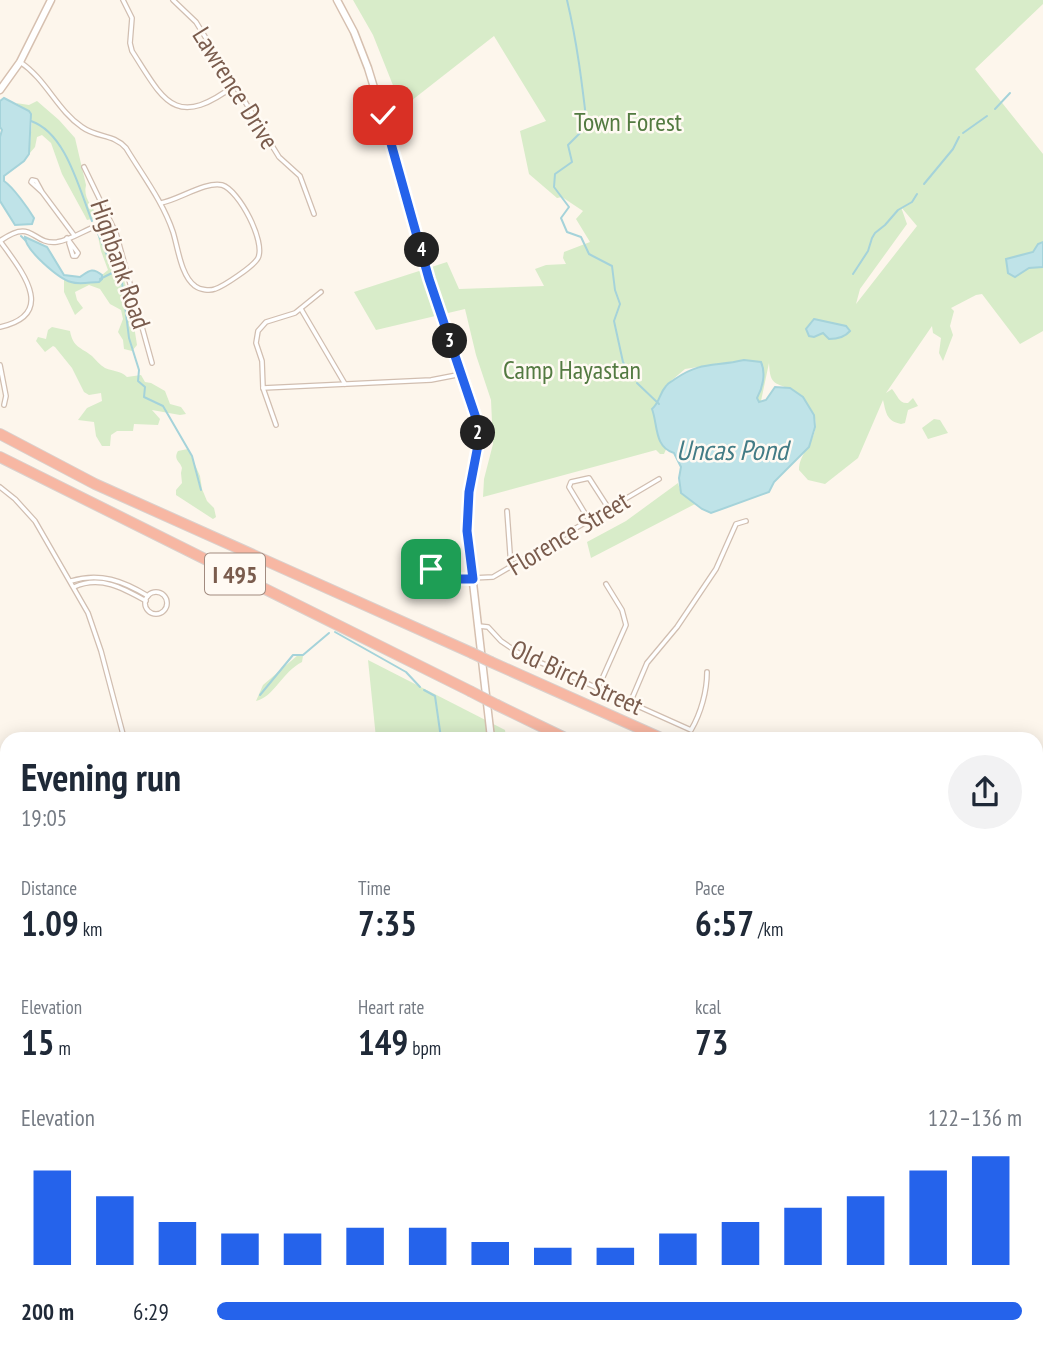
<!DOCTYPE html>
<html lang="en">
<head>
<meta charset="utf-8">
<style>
	:root { --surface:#fff; --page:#f2f2f3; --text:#1f2937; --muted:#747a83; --accent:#2563eb }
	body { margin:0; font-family:"PT Sans Narrow",sans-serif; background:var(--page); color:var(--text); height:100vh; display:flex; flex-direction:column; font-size:26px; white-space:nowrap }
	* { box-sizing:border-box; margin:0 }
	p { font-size:23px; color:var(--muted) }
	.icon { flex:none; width:38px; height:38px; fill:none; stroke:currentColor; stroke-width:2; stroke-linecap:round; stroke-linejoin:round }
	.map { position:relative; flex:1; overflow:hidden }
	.details { position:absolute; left:0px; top:732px; width:1043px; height:621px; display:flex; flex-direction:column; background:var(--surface); border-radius:21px 21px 0 0; box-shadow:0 4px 18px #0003 }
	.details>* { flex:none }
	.pin { position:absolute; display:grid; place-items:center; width:60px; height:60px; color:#fff; margin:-30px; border-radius:14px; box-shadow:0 4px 10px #0006 }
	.km { position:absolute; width:35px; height:35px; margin:-18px; border-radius:50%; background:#222; color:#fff; font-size:19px; line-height:35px; text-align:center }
	.round { display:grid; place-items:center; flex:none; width:74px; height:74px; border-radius:37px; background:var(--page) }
	.overview { display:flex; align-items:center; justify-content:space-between; height:119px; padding:0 21px }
	h1 { font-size:38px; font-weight:600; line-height:52px }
	.stats { display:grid; grid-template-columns:repeat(3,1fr); gap:10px; height:119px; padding:7px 21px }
	.stats div { display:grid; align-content:center }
	.stats b { font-size:35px; font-weight:600 }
	.stats small { font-size:19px; font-weight:400 }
	.stats p { font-size:19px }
	.chart { height:196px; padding:14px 21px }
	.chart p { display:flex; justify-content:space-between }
	.chart svg { width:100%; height:126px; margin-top:7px; stroke:var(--accent); stroke-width:6 }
	ul { padding:0 21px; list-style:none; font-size:23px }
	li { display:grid; grid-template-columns:112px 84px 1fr; align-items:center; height:52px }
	li i { height:18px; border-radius:9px; background:var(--accent) }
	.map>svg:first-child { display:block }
	.green { fill:#d8ecc9; fill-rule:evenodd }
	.water { fill:#bfe3e8; stroke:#a5d3da; stroke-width:2 }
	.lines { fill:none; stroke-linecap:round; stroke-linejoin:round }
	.stream { stroke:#a5d3da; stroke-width:2 }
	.minor-casing { stroke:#d1beb0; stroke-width:6 }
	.secondary-casing { stroke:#d6c0b0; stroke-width:9 }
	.motorway-casing { stroke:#dad1cd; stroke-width:12 }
	.minor { stroke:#fff; stroke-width:3.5 }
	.secondary { stroke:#fff; stroke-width:6 }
	.motorway { stroke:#f7b7a3; stroke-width:10 }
	.motorway-bridge-casing { stroke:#dad1cd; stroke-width:12; stroke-linecap:butt }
	.motorway-bridge { stroke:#f7b7a3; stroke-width:10 }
	.route-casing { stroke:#fff; stroke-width:14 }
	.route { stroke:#2563eb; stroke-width:9 }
	.labels { text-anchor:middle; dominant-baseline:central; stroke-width:5; stroke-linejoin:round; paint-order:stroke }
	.shield { fill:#fffaf3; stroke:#a28b7f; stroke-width:2 }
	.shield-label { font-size:24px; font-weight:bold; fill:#7a5c4d }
	.street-label { font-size:26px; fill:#7a5c4d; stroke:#fffaf3 }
	.park-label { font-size:26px; fill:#537a41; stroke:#fffaf3 }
	.water-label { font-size:28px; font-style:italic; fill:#437c86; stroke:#fffaf3 }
</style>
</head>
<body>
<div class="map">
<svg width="1043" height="1352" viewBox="0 0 1043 1352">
	<rect width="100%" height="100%" fill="#fdf6ec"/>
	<g class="green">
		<path d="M 353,0 L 1043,0 L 1043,4 L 975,69 L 1043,154 L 1043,331 L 1020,344 L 982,294 L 976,295 L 951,308 L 954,311 L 950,326 L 953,335 L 943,361 L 939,353 L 941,338 L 933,333 L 932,326 L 886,393 L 892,389 C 898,396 899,404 908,403 L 913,398 L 918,406 L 908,410 L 905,423 L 901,424 C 886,421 886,412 883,400 L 858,458 L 825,484 L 808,480 L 799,470 C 799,451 819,441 815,418 C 813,409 800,392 791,389 C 773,383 770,383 769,363 L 761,401 L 755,401 L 756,362 L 744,360 L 685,369 L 665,386 L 658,404 L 652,409 L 667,447 L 664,454 L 660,454 L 656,450 L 483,497 L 484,479 L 493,444 L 491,400 L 476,355 L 465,309 L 376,330 L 354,292 L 447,262 L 459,289 L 544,286 L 535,269 L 546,265 L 566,264 L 563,258 L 564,252 L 590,242 L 576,219 L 583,211 L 562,197 L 557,198 L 529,174 L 520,131 L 546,121 L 494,36 L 402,108 L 373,35 ZM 901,207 L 917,226 L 856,304 L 860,289 L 907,224 Z"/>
		<path d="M 37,101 L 59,120 L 75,138 L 86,185 C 83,197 91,205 97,215 L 96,218 L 87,220 L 85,216 L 62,174 L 51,143 L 42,135 L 37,137 L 35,147 L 29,154 L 32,122 L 29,111 L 16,103 L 29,105 Z"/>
		<polygon points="97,231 106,233 113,258 120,267 130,300 137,345 132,351 124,349 123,340 118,332 123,319 121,310 110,304 100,289 89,285 75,292 77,300 83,308 75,315 64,292 64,279 72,283 102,278 102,275 108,270 101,251"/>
		<path d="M 52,327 L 70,331 C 73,348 81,347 92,356 C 96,360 100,365 105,368 C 114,372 120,370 127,377 L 141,375 L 145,382 L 151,383 L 165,391 L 170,404 L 181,407 L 186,414 L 180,415 L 152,410 L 160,419 L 158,425 L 134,424 L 133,431 L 117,431 L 111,435 L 110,446 L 102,446 L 96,436 L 94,422 L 78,420 L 87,408 L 102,401 L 101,393 L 89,395 L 84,392 L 72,368 L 55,347 L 53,346 L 45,352 L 36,341 L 38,337 L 46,339 L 48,330 Z"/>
		<polygon points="934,419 940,420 948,433 928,439 922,428"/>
		<path d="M 188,449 L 200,476 L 202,489 L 207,501 L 214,508 L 216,517 L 213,519 L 176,495 L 176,490 L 182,483 L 181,473 L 182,468 C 180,461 173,460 178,451 Z"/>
		<polygon points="678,483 681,493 697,503 591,558 587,542 626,521"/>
		<path d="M 298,655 L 303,656 L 302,662 C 282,672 274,697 256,701 L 263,685 Z"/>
		<polygon points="368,660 505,730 506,738 376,738"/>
		<polygon points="631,1346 686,1346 683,1352 627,1352"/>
		<polygon points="740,1346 787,1346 799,1352 735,1352"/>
		<polygon points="876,1346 937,1346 932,1352 874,1352"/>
	</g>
	<g class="water">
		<path d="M 4,98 L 29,111 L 31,114 L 29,154 L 24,161 L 4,176 L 4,181 C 13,187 28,208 34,218 L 32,224 L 15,225 L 0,201 L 0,137 L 2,130 L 0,127 L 0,101 Z"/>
		<path d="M 25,237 L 47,247 L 64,275 L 80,277 C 89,271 92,267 102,275 L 102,279 L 99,282 C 91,282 79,285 71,282 C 59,279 25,250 25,237 Z"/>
		<polygon points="1043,242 1043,267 1029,268 1015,277 1008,273 1006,259 1033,252 1038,244"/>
		<path d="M 814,319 L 846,326 L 850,331 C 845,337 837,339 829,339 L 823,333 L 814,337 L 809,336 L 806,329 Z"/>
		<path d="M 744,360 L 761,362 C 766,373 763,387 757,398 L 759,402 L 766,400 L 775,387 L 790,388 L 803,397 L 814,415 L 815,427 L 809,447 L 774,482 L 769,492 L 711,513 L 702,509 L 681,493 L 679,478 L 681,467 L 674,453 C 654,447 658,425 652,409 C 660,402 659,394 666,386 C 670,381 670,383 675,379 C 701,361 714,367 744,360 Z"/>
	</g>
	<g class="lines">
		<g class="stream">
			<path d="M 567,0 C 577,42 582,83 587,126 L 568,145 L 572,162 L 555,174 L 554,187 L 569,207 L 561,218 L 567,232 L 581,237 L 589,254 L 612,266 L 615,290 L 620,304 L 614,321 L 623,362 L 633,378"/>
			<polyline points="995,109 1010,93"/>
			<path d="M 31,121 C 66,133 79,189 92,221"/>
			<polyline points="963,133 987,116"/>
			<polyline points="924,184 953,149 959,137"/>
			<polyline points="97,231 107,255 122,282 129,338 139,370 138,381 145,387 144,397 163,406 192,456 201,490"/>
			<polyline points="21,236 26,241"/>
			<polyline points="853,274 868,251 872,238 875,233 885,225 898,210 912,202 917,194"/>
			<polyline points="100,279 116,271"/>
			<polyline points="637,383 659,404"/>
			<polyline points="335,632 406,672 420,687"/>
			<polyline points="424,690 435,696 441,738"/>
			<polyline points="260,695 293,655 303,655 329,633"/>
			<polyline points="1036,1076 1043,1071"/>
			<polyline points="201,1346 205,1352"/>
			<polyline points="652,1346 656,1352"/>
		</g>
		<g class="minor-casing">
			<g id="minor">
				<path d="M 123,0 L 132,18 L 130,43 L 132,51 C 164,101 175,130 235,85"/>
				<polyline points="173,0 196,22 279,157 300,176 314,214"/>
				<path d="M 20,62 C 46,79 57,110 82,127 C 97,138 114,134 126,148 C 143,176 163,202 173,232 C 178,248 181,276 195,286 C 200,290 210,291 215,289 C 224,286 254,266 258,258 C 266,242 239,190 222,185 C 206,181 178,200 161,203"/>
				<polyline points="84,167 116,233 152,363"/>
				<polyline points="42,192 36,181 32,180 31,182 42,192 74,235"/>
				<polyline points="67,238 78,253 76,256 73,256 69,243"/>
				<path d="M 0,241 C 34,217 31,245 57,242 C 76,239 91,224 110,223"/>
				<path d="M 0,241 C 20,269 59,314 0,327"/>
				<polyline points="301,309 345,384"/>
				<polyline points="0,365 6,396 4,405"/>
				<polyline points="263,388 431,380 462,374"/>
				<polyline points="276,425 263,388 262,361 256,343 258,331 266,322 295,313 321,292"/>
				<polyline points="0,487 15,499 35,521 88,613 101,651 124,738"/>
				<polyline points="507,511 511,567"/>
				<polyline points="589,520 569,487 571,482 589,478 609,509"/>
				<polyline points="406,557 452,579 493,577 659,479"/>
				<path d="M 71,581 C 100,572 123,581 148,596"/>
				<path d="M 74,587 C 100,575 123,588 146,601"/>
				<circle cx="156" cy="603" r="11"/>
				<path d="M 479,626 L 488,627 L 501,641 L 517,652 L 691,730 C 701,713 707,691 707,672"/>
				<polyline points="598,688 626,625 622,610 606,584"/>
				<polyline points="630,703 647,663 677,627 716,569 736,524 746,521"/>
				<polyline points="0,809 7,809"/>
				<polyline points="0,1107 7,1112"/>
				<polyline points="1036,1263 1043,1261"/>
				<path d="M 1036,1264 C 1043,1279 1043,1293 1036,1308"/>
				<polyline points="96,1346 97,1352"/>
				<polyline points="1028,1346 1028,1352"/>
			</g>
		</g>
		<g class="secondary-casing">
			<g id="secondary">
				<polyline points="337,0 354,32 368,68 403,182 429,279 477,421 479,445 469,492 467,531 491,738"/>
				<polyline points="0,90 20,62 51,0"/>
				<polyline points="562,1346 563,1352"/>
			</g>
		</g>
		<g class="motorway-casing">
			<g id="motorway">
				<polyline points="0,434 95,484 472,653"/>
				<polyline points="0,457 470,691"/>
				<polyline points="491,662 661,738"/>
				<polyline points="497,705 565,738"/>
				<polyline points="1036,965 1043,970"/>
				<polyline points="1036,993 1043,998"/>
			</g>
		</g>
		<use href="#minor" class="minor"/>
		<use href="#secondary" class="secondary"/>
		<use href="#motorway" class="motorway"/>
		<g class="motorway-bridge-casing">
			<g id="motorway-bridge">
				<polyline points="472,653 491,662"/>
				<polyline points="470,691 497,705"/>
			</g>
		</g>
		<use href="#motorway-bridge" class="motorway-bridge"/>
	</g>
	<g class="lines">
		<g class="route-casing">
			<polyline id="route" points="383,115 429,279 477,421 478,445 469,492 467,531 473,579 452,579 431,569"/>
		</g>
		<use href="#route" class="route"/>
	</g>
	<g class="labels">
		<rect class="shield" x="205" y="553.5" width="60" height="41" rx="5"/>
		<g class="shield-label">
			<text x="235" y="574">I 495</text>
		</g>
		<g class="street-label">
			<text transform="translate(236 88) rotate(58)">Lawrence Drive</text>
			<text transform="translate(121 264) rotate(71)">Highbank Road</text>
			<text transform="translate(568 533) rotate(-31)">Florence Street</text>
			<text transform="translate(577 677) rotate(25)">Old Birch Street</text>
		</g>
		<g class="park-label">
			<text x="628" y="121">Town Forest</text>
			<text x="572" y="369">Camp Hayastan</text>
		</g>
		<g class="water-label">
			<text x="732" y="449">Uncas Pond</text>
		</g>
	</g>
</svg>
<div class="pin" style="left:431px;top:569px;background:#1e9e55"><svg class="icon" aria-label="arrive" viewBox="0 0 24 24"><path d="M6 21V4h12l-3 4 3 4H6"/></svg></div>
<div class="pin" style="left:383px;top:115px;background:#d93025"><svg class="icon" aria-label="check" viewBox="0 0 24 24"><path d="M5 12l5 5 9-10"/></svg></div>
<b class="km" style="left:478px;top:433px">2</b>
<b class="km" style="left:450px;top:341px">3</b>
<b class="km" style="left:422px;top:250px">4</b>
<section class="details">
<div class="overview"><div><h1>Evening run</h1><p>19:05</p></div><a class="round"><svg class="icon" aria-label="share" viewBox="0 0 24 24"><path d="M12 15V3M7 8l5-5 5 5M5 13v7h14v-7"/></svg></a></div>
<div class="stats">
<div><p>Distance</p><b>1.09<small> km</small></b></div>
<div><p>Time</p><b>7:35</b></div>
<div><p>Pace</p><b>6:57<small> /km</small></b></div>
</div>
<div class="stats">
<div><p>Elevation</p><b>15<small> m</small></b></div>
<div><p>Heart rate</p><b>149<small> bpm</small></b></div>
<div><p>kcal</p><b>73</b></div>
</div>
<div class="chart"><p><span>Elevation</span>122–136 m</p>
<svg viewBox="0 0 160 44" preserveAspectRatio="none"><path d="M5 44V11M15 44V20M25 44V29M35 44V33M45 44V33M55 44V31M65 44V31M75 44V36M85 44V38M95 44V38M105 44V33M115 44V29M125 44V24M135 44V20M145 44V11M155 44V6"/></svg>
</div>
<ul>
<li><b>200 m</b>6:29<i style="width:100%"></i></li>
</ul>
</section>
</div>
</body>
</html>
